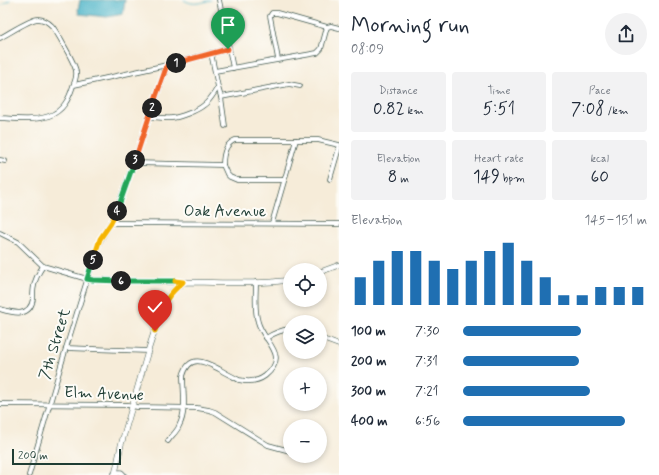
<!DOCTYPE html>
<html lang="en">
<head>
<meta charset="utf-8">
<style>
	:root { --surface:#fff; --page:#f2f2f3; --text:#1f2937; --muted:#747a83; --accent:#1f6fb2 }
	body { margin:0; font-family:Mynerve,sans-serif; background:var(--page); color:var(--text); height:100vh; display:flex; flex-direction:column; font-size:15px; white-space:nowrap }
	* { box-sizing:border-box; margin:0 }
	p { font-size:13px; color:var(--muted) }
	.icon { flex:none; width:22px; height:22px; fill:none; stroke:currentColor; stroke-width:2; stroke-linecap:round; stroke-linejoin:round }
	.map { position:relative; flex:1; overflow:hidden }
	.panel { display:flex; flex-direction:column; background:var(--surface); width:320px }
	.panel>* { flex:none }
	.fabs { position:absolute; left:283px; top:263px; display:grid; gap:8px }
	.fabs a { display:grid; place-items:center; width:44px; height:44px; border-radius:50%; background:var(--surface); box-shadow:0 2px 6px #0003; font-size:20px }
	.scale { position:absolute; left:12px; bottom:10px; width:109px; box-sizing:border-box; padding-left:4px; border:2px solid #1f3d34; border-top:0; font-size:11px; line-height:14px; white-space:nowrap; color:#1f3d34; -webkit-text-stroke:3px #fdfcf7; paint-order:stroke }
	.pin { position:absolute; display:grid; place-items:center; width:34px; height:34px; color:#fff; margin:-41px -17px; border-radius:50% 50% 50% 0; rotate:-45deg; box-shadow:0 0 4px #0007 }
	.pin .icon { rotate:45deg }
	.km { position:absolute; width:20px; height:20px; margin:-10px; border-radius:50%; background:#222; color:#fff; font-size:11px; line-height:20px; text-align:center }
	.round { display:grid; place-items:center; flex:none; width:42px; height:42px; border-radius:21px; background:var(--page) }
	.summary { display:flex; align-items:center; justify-content:space-between; height:68px; padding:0 12px }
	h1 { font-size:22px; font-weight:600; line-height:30px }
	.stats { display:grid; grid-template-columns:repeat(3,1fr); gap:6px; height:68px; padding:4px 12px }
	.stats div { display:grid; align-content:center; border-radius:4px; background:var(--page); text-align:center }
	.stats b { font-size:17px; font-weight:600 }
	.stats small { font-size:11px; font-weight:400 }
	.stats p { font-size:11px }
	.chart { height:112px; padding:8px 12px }
	.chart p { display:flex; justify-content:space-between }
	.chart svg { width:100%; height:72px; margin-top:4px; stroke:var(--accent); stroke-width:6 }
	ul { padding:0 12px; list-style:none; font-size:13px }
	li { display:grid; grid-template-columns:64px 48px 1fr; align-items:center; height:30px }
	li i { height:10px; border-radius:5px; background:var(--accent) }
	main { display:flex; flex:1; min-height:0 }
	.map>svg:first-child { display:block }
	.water { fill:#49b3c7; stroke:#34787e }
	.lines { fill:none; stroke-linecap:round; stroke-linejoin:round }
	.stream { stroke:#49b3c7; stroke-width:1 }
	.minor-casing { stroke:#3f574d; stroke-width:5.5 }
	.tertiary-casing { stroke:#3f574d; stroke-width:6 }
	.secondary-casing { stroke:#3f574d; stroke-width:7 }
	.minor { stroke:#fff; stroke-width:4 }
	.tertiary { stroke:#fff; stroke-width:5 }
	.secondary { stroke:#fff; stroke-width:5.5 }
	.split-1-casing { stroke:#fff; stroke-width:8 }
	.split-2-casing { stroke:#fff; stroke-width:8 }
	.split-3-casing { stroke:#fff; stroke-width:8 }
	.split-4-casing { stroke:#fff; stroke-width:8 }
	.split-5-casing { stroke:#fff; stroke-width:8 }
	.split-6-casing { stroke:#fff; stroke-width:8 }
	.split-7-casing { stroke:#fff; stroke-width:8 }
	.split-8-casing { stroke:#fff; stroke-width:8 }
	.split-9-casing { stroke:#fff; stroke-width:8 }
	.split-1 { stroke:#f0652b; stroke-width:5 }
	.split-2 { stroke:#f0652b; stroke-width:5 }
	.split-3 { stroke:#f0652b; stroke-width:5 }
	.split-4 { stroke:#22a559; stroke-width:5 }
	.split-5 { stroke:#f5b400; stroke-width:5 }
	.split-6 { stroke:#22a559; stroke-width:5 }
	.split-7 { stroke:#22a559; stroke-width:5 }
	.split-8 { stroke:#f5b400; stroke-width:5 }
	.split-9 { stroke:#f5b400; stroke-width:5 }
	.labels { text-anchor:middle; dominant-baseline:central; stroke-width:4; stroke-linejoin:round; paint-order:stroke }
	.street-label { font-size:16px; fill:#1f3d34; stroke:#fdfcf7 }
</style>
</head>
<body>
<main>
<div class="map">
<svg width="339" height="475" viewBox="0 0 339 475">
	<rect width="100%" height="100%" fill="#fdfcf7"/>
	<filter id="ink" filterUnits="userSpaceOnUse"><feTurbulence type="fractalNoise" baseFrequency=".025" numOctaves="2"/><feDisplacementMap in="SourceGraphic" scale="8" xChannelSelector="R" yChannelSelector="G"/><feConvolveMatrix kernelMatrix="1 2 1 2 8 2 1 2 1" color-interpolation-filters="sRGB"/></filter>
	<filter id="wash" filterUnits="userSpaceOnUse"><feTurbulence type="fractalNoise" baseFrequency=".012" numOctaves="4" result="noise"/><feDisplacementMap in="SourceGraphic" scale="16" xChannelSelector="R" yChannelSelector="G"/><feGaussianBlur stdDeviation="0.9" result="paint"/><feColorMatrix in="noise" values="0 0 0 0 0 0 0 0 0 0 0 0 0 0 0 0 0 1.4 0 .05"/><feComposite in="paint" operator="in"/></filter>
	<g filter="url(#wash)">
		<rect width="100%" height="100%" fill="#f6ecd9"/>
		<polygon class="water" points="80,0 125,0 123,14 107,17 79,14 78,10"/>
		<g class="lines">
			<g class="stream">
				<path d="M 184,0 C 194,6 200,3 211,0"/>
				<polyline points="0,6 10,0"/>
			</g>
		</g>
	</g>
	<g filter="url(#ink)">
		<g class="lines">
			<g class="minor-casing">
				<g id="minor">
					<polyline points="219,0 233,68"/>
					<path d="M 0,38 C 8,34 30,19 38,19 C 43,19 48,22 52,26 C 57,32 75,64 76,71 C 77,77 75,81 73,86 C 69,99 63,111 49,116 C 34,121 16,119 0,118"/>
					<polyline points="278,59 270,16 272,13 277,13 327,27 331,26 339,28"/>
					<polyline points="215,71 317,53 321,49 327,27"/>
					<polyline points="74,85 167,65"/>
					<polyline points="218,87 221,97 225,126"/>
					<polyline points="221,97 289,84 300,86"/>
					<path d="M 149,117 C 156,117 164,119 172,118 C 180,117 197,111 204,105 C 210,101 214,93 218,87 L 211,53"/>
					<polyline points="0,160 5,161"/>
					<polyline points="134,163 223,165 227,174 230,177 237,180 284,180"/>
					<path d="M 223,165 C 223,155 225,144 235,140 L 318,140 L 339,145"/>
					<polyline points="330,179 339,148"/>
					<polyline points="111,223 339,224"/>
					<polyline points="272,223 296,140"/>
					<polyline points="0,233 18,242 43,266 87,279 93,280 183,282"/>
					<path d="M 0,309 C 13,313 30,318 33,299 C 33,294 33,290 34,286 C 35,279 39,272 43,266"/>
					<path d="M 266,338 C 274,333 281,330 290,329"/>
					<polyline points="320,338 339,345"/>
					<polyline points="66,348 148,351"/>
					<polyline points="0,404 128,405 137,407 197,408 209,410 215,412 268,445 290,451"/>
					<path d="M 168,441 C 171,436 177,432 179,426 C 187,411 183,392 183,376 C 189,354 204,361 219,369 C 225,373 232,376 239,380 C 248,382 257,382 265,376 C 291,355 263,342 258,322 C 254,310 256,295 256,282"/>
					<path d="M 29,475 L 66,348 L 98,245 C 103,234 110,226 115,215 L 134,162 L 167,65 L 228,49"/>
				</g>
			</g>
			<g class="tertiary-casing">
				<g id="tertiary">
					<polyline points="320,272 339,265"/>
					<path d="M 115,474 L 121,445 L 148,351 L 160,314 L 168,297 L 173,291 L 183,282 C 219,282 255,285 290,280"/>
				</g>
			</g>
			<g class="secondary-casing">
				<polyline id="secondary" points="114,475 118,473 121,473 123,475"/>
			</g>
			<use href="#minor" class="minor"/>
			<use href="#tertiary" class="tertiary"/>
			<use href="#secondary" class="secondary"/>
		</g>
	</g>
	<g class="lines" filter="url(#ink)">
		<g class="split-1-casing">
			<polyline id="split-1" points="176,63 228,49"/>
		</g>
		<g class="split-2-casing">
			<polyline id="split-2" points="152,108 167,65 176,63"/>
		</g>
		<g class="split-3-casing">
			<polyline id="split-3" points="135,160 152,108"/>
		</g>
		<g class="split-4-casing">
			<polyline id="split-4" points="117,211 135,160"/>
		</g>
		<g class="split-5-casing">
			<polyline id="split-5" points="93,260 100,239 111,223 117,211"/>
		</g>
		<g class="split-6-casing">
			<polyline id="split-6" points="93,260 87,279 93,280 121,281"/>
		</g>
		<g class="split-7-casing">
			<polyline id="split-7" points="121,281 175,281"/>
		</g>
		<g class="split-8-casing">
			<path id="split-8" d="M 159,319 C 164,301 169,294 183,282 L 175,281"/>
		</g>
		<g class="split-9-casing">
			<polyline id="split-9" points="155,331 159,319"/>
		</g>
		<use href="#split-1" class="split-1"/>
		<use href="#split-2" class="split-2"/>
		<use href="#split-3" class="split-3"/>
		<use href="#split-4" class="split-4"/>
		<use href="#split-5" class="split-5"/>
		<use href="#split-6" class="split-6"/>
		<use href="#split-7" class="split-7"/>
		<use href="#split-8" class="split-8"/>
		<use href="#split-9" class="split-9"/>
	</g>
	<g class="labels">
		<g class="street-label">
			<text x="225" y="211">Oak Avenue</text>
			<text transform="translate(55 344) rotate(-73)">7th Street</text>
			<text transform="translate(104 394) rotate(2)">Elm Avenue</text>
		</g>
	</g>
</svg>
<div class="fabs">
<a><svg class="icon" aria-label="locate" viewBox="0 0 24 24"><circle cx="12" cy="12" r="6"/><path d="M12 2v4M12 18v4M2 12h4M18 12h4"/></svg></a>
<a><svg class="icon" aria-label="layers" viewBox="0 0 24 24"><path d="M12 4l9 5-9 5-9-5zM3 14l9 5 9-5"/></svg></a>
<a>+</a>
<a>−</a>
</div>
<div class="scale">200 m</div>
<div class="pin" style="left:228px;top:49px;background:#1e9e55"><svg class="icon" aria-label="arrive" viewBox="0 0 24 24"><path d="M6 21V4h12l-3 4 3 4H6"/></svg></div>
<div class="pin" style="left:155px;top:331px;background:#d93025"><svg class="icon" aria-label="check" viewBox="0 0 24 24"><path d="M5 12l5 5 9-10"/></svg></div>
<b class="km" style="left:176px;top:63px">1</b>
<b class="km" style="left:152px;top:108px">2</b>
<b class="km" style="left:135px;top:160px">3</b>
<b class="km" style="left:117px;top:211px">4</b>
<b class="km" style="left:93px;top:260px">5</b>
<b class="km" style="left:121px;top:281px">6</b>
</div>
<section class="panel">
<div class="summary"><div><h1>Morning run</h1><p>08:09</p></div><a class="round"><svg class="icon" aria-label="share" viewBox="0 0 24 24"><path d="M12 15V3M7 8l5-5 5 5M5 13v7h14v-7"/></svg></a></div>
<div class="stats">
<div><p>Distance</p><b>0.82<small> km</small></b></div>
<div><p>Time</p><b>5:51</b></div>
<div><p>Pace</p><b>7:08<small> /km</small></b></div>
</div>
<div class="stats">
<div><p>Elevation</p><b>8<small> m</small></b></div>
<div><p>Heart rate</p><b>149<small> bpm</small></b></div>
<div><p>kcal</p><b>60</b></div>
</div>
<div class="chart"><p><span>Elevation</span>145–151 m</p>
<svg viewBox="0 0 160 44" preserveAspectRatio="none"><path d="M5 44V27M15 44V17M25 44V11M35 44V11M45 44V17M55 44V22M65 44V17M75 44V11M85 44V6M95 44V17M105 44V27M115 44V38M125 44V38M135 44V33M145 44V33M155 44V33"/></svg>
</div>
<ul>
<li><b>100 m</b>7:30<i style="width:64%"></i></li>
<li><b>200 m</b>7:31<i style="width:63%"></i></li>
<li><b>300 m</b>7:21<i style="width:69%"></i></li>
<li><b>400 m</b>6:56<i style="width:88%"></i></li>
</ul>
</section>
</main>
</body>
</html>
